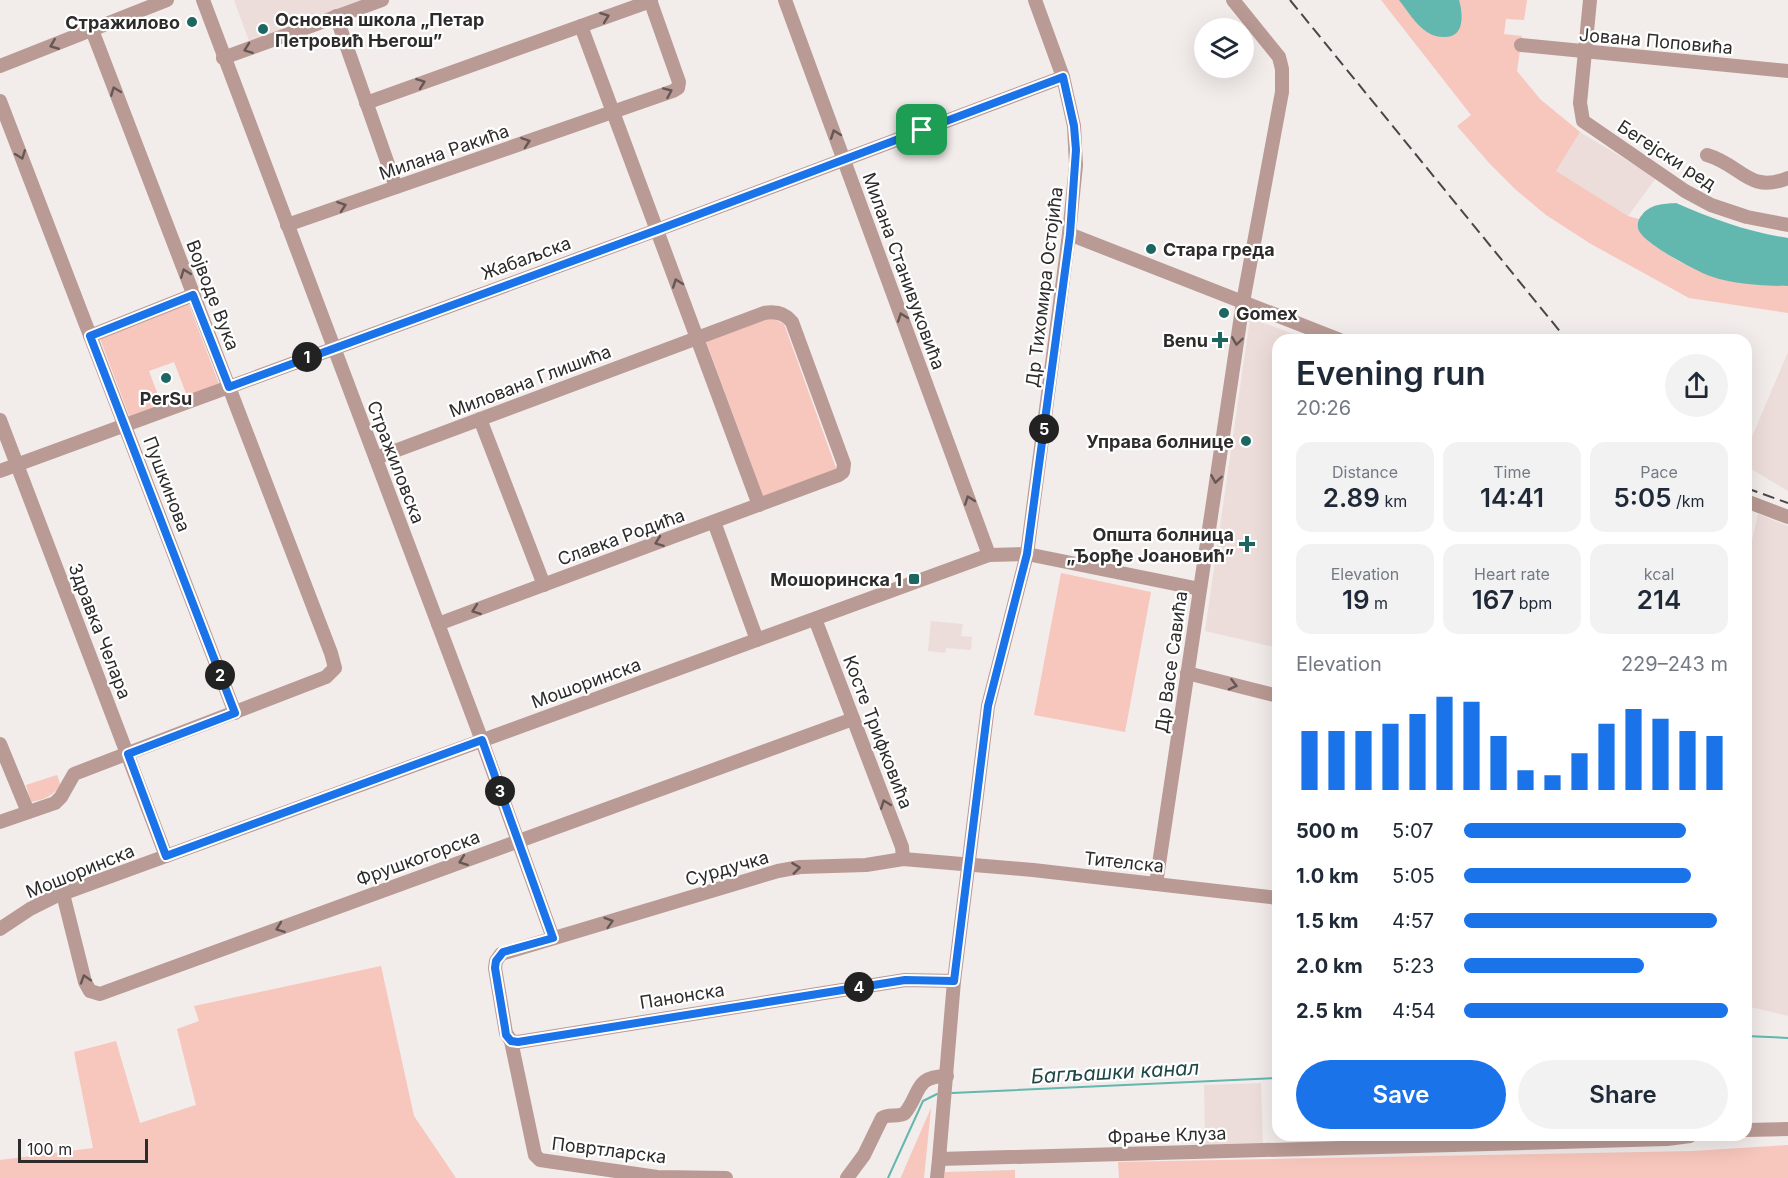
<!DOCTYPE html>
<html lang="en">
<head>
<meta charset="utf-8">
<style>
	:root { --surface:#fff; --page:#f2f2f3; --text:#1f2937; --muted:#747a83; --accent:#1a73e8 }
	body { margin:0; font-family:Inter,sans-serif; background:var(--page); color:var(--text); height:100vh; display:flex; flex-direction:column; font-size:22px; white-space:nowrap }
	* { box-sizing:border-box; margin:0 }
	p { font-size:20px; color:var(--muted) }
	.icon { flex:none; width:33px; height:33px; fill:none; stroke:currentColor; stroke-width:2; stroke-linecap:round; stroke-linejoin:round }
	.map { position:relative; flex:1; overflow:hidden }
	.panel { position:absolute; left:1272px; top:334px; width:480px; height:807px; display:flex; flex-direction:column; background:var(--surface); border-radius:18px; box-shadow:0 6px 24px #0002 }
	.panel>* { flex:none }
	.controls { position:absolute; left:1194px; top:18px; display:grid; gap:12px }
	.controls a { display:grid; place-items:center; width:60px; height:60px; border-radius:50%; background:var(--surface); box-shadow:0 6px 24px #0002; font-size:30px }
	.scale { position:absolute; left:18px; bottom:15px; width:130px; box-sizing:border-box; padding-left:6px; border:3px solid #2e2b2b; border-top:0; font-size:16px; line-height:21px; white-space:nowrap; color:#2e2b2b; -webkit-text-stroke:4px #fff; paint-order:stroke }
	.pin { position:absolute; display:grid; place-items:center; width:51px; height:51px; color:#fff; margin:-26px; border-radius:12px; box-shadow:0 3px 9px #0006 }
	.km { position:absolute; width:30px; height:30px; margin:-15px; border-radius:50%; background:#222; color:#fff; font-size:16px; line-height:30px; text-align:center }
	.round { display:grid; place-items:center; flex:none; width:63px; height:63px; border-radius:32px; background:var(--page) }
	.headline { display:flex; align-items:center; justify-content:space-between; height:102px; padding:0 24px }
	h1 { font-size:33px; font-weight:600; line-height:45px }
	.figures { display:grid; grid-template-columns:repeat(3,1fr); gap:9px; height:102px; padding:6px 24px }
	.figures div { display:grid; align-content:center; border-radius:15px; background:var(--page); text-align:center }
	.figures b { font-size:26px; font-weight:600 }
	.figures small { font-size:16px; font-weight:400 }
	.figures p { font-size:16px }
	.chart { height:168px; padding:12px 24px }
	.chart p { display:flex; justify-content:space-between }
	.chart svg { width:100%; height:108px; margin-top:6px; stroke:var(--accent); stroke-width:6 }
	.action { display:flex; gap:12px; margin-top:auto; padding:12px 24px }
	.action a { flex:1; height:69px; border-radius:36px; background:var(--accent); color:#fff; font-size:24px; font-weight:600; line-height:69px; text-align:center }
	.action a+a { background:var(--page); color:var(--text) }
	ul { padding:0 24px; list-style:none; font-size:20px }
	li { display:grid; grid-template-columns:96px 72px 1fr; align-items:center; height:45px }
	li i { height:15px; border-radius:8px; background:var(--accent) }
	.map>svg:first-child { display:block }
	.built { fill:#edddda }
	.green { fill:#f7c6bc }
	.water { fill:#62b7af }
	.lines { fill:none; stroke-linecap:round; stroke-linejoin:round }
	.stream { stroke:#62b7af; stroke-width:2 }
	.minor { stroke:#b99a94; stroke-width:14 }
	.rail { stroke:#494646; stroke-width:2; stroke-dasharray:12 6; stroke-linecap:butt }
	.oneway { stroke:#665755 }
	.route-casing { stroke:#fff; stroke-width:12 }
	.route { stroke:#1a73e8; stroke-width:8 }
	.poi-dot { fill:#1c6761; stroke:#fff; stroke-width:2 }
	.labels { text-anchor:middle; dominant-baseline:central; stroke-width:4.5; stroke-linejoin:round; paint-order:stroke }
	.poi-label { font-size:18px; font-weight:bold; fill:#2e2b2b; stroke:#fff; text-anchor:end }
	.street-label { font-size:18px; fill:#2e2b2b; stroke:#fff }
	.water-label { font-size:20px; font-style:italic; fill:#204744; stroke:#fff }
</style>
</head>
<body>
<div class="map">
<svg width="1788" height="1178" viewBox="0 0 1788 1178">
	<rect width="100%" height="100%" fill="#f2ecea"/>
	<g class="built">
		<polygon points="234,0 362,0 249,41"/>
		<polygon points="1580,132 1656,178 1628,216 1555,171"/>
		<polygon points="1250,318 1310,340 1278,340 1278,648 1205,631"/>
		<polygon points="1788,352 1788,491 1746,466 1746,451"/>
		<polygon points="1758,514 1788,526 1788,1016 1746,1006 1746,566"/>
		<polygon points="931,621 963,624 961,636 972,637 971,650 946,648 945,653 928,651"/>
		<polygon points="1261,1083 1263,1146 1205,1147 1204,1085"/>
	</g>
	<g class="green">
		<path d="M 1381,0 L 1527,0 L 1524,20 L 1506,19 L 1504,34 L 1522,36 L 1517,71 L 1540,99 L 1580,132 L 1556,171 L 1628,216 L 1639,219 L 1638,229 C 1644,235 1651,243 1658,248 C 1696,276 1742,286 1788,286 L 1788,313 L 1689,298 L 1591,244 L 1546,215 L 1515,189 L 1490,164 L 1457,126 L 1471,115 Z"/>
		<polygon points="188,302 219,384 187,396 174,362 149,371 162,406 130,418 99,336"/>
		<polygon points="768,318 774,319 784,324 836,468 835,470 763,496 706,341"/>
		<polygon points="1061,573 1151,592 1125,732 1034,715"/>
		<path d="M 57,775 L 61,786 C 53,795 44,800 31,802 L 26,785 Z"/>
		<polygon points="381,966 414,1116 456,1178 0,1178 0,1160 93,1148 74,1052 116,1041 140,1123 196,1105 177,1029 199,1021 194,1006"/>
		<polygon points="931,1108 924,1178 900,1178 901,1177"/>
		<polygon points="1788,1145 1788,1178 1119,1178 1118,1162 1692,1151"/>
		<polygon points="1015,1170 1015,1178 944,1178 945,1172"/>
	</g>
	<g class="water">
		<path d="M 1399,0 L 1459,0 C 1463,14 1465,37 1445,37 C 1438,37 1433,36 1427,32 C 1416,25 1407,10 1399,0 Z"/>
		<path d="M 1676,203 C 1713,219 1748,232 1788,238 L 1788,286 C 1766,286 1731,284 1710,276 C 1696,271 1640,242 1638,228 C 1637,223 1639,218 1642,215 C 1650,204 1663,204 1676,203 Z"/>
	</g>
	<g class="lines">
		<g class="stream">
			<polyline points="1746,1036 1788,1038"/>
			<polyline points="952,1093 1278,1078"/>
			<polyline points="888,1178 923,1101 937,1094"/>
		</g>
		<g class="minor">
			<polyline points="203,0 478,730 553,938"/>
			<polyline points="785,0 989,555"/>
			<polyline points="1035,0 1063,77 1074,126 1076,165 1069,234 1027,554 988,706 954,981 939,1159 1667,1139 1690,1136"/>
			<polyline points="1590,0 1580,103 1583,121 1685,191 1711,205 1747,217 1788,225"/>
			<polyline points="336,16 396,187"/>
			<polyline points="581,26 759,505"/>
			<polyline points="1521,45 1788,71"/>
			<polyline points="223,58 382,0"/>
			<polyline points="0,66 167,0"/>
			<polyline points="0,101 235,713"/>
			<polyline points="366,103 651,1"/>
			<path d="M 1707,155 C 1742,165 1748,194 1788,178"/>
			<polyline points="287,225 673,91 678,88 679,82 650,0"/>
			<polyline points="1069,234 1340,340"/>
			<polyline points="90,336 193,295"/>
			<polyline points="480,419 544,585"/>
			<polyline points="0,420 166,856"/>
			<path d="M 376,458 L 764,313 C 775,311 785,313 792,322 L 844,464 L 843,472 L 839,475 L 438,624"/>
			<polyline points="0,471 657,230 1063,77"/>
			<polyline points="1746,501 1788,517"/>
			<polyline points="714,522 757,640"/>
			<polyline points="815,619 902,847 903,859"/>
			<polyline points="1187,673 1278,696"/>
			<polyline points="0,744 28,812"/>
			<polyline points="0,822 55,803 61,797 74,774 326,677 335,668 331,653 92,30"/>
			<polyline points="1156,884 1243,302 1282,92 1282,69 1279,57 1233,0"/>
			<polyline points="63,894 85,982 90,991 100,994 853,719"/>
			<polyline points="0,929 30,909 54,897 989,555 1027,554 1200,589"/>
			<polyline points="511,1041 518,1042 905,980 954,981"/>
			<polyline points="1746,1130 1788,1129"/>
			<polyline points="726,1178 657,1177 540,1160 535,1155 511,1041 506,1033 495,968 496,961 501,954 778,871 800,867 866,865 903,859 1033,870 1278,898"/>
			<path d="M 847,1178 L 864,1155 L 882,1118 C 889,1113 898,1118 905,1113 C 921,1093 914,1076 947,1076"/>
			<polyline points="937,1178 939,1159"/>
		</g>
		<g class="rail">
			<polyline points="1290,0 1567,340"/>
			<polyline points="1746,488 1788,503"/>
		</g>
	</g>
	<defs><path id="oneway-chevron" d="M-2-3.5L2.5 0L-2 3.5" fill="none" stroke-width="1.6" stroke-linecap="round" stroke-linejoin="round" transform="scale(1.5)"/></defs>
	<g class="oneway">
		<use href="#oneway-chevron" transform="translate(605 17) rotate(-20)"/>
		<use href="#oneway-chevron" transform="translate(54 45) rotate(158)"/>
		<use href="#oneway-chevron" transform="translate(248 49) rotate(160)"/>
		<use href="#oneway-chevron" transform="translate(421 83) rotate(-20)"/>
		<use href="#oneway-chevron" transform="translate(115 91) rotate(-111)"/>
		<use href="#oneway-chevron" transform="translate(668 92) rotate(-24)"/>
		<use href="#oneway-chevron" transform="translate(835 134) rotate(-110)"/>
		<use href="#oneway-chevron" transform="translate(526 142) rotate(-19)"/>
		<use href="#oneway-chevron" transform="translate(21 155) rotate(69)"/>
		<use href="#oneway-chevron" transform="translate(342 206) rotate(-19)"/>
		<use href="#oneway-chevron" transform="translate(185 273) rotate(-111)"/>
		<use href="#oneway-chevron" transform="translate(677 283) rotate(-110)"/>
		<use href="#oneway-chevron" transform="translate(902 317) rotate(-110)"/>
		<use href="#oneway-chevron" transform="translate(1237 341) rotate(98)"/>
		<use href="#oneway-chevron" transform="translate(1216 479) rotate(99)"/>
		<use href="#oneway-chevron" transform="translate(969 500) rotate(-110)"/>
		<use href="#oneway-chevron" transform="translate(659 542) rotate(160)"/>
		<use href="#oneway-chevron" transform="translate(476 610) rotate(160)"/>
		<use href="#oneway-chevron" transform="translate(1233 685) rotate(14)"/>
		<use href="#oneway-chevron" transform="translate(885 804) rotate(-111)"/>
		<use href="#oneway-chevron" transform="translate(463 861) rotate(160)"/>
		<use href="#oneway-chevron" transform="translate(796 868) rotate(-7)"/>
		<use href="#oneway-chevron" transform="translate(609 922) rotate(-17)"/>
		<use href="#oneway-chevron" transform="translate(280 928) rotate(160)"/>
		<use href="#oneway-chevron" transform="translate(85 979) rotate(-108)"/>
	</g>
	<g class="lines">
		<g class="route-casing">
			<polygon id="route" points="1063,77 1074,126 1076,150 1070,234 1027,554 988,706 954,981 905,980 518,1042 511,1041 506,1035 505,1028 495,968 496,961 503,952 553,938 482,740 166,856 128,754 235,713 90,336 193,295 229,387 657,230"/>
		</g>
		<use href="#route" class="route"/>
	</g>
	<g class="poi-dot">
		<circle cx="192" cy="22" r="6"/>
		<circle cx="263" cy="29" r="6"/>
		<circle cx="1151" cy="249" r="6"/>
		<circle cx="1224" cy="313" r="6"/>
		<path d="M1217 331h6v6h6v6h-6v6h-6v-6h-6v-6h6z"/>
		<circle cx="166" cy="378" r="6"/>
		<circle cx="1246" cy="441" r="6"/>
		<path d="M1244 535h6v6h6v6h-6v6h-6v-6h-6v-6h6z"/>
		<rect x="908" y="573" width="12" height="12" rx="3"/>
	</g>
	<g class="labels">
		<g class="poi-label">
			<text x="275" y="19" text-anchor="start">Основна школа „Петар<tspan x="275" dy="21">Петровић Његош”</tspan></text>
			<text x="180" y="22">Стражилово</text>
			<text x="1163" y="249" text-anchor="start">Стара греда</text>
			<text x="1236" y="313" text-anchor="start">Gomex</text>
			<text x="1208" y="340">Benu</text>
			<text x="166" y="398" text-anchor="middle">PerSu</text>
			<text x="1234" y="441">Управа болнице</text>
			<text x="1234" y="534">Општа болница<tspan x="1234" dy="21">„Ђорђе Јоановић”</tspan></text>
			<text x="902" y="579">Мошоринска 1</text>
		</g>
		<g class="street-label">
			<text transform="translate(1656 41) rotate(5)">Јована Поповића</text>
			<text transform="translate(444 152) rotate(-19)">Милана Ракића</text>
			<text transform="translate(1667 155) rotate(33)">Бегејски ред</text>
			<text transform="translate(526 258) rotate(-20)">Жабаљска</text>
			<text transform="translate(904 271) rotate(70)">Милана Станивуковића</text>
			<text transform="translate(1044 287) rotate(-83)">Др Тихомира Остојића</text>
			<text transform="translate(213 295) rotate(69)">Војводе Вука</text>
			<text transform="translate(530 381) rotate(-21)">Милована Глишића</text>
			<text transform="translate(396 462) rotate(69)">Стражиловска</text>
			<text transform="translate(167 484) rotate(69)">Пушкинова</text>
			<text transform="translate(621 537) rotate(-20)">Славка Родића</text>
			<text transform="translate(100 631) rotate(69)">Здравка Челара</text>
			<text transform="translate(1171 662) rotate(-82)">Др Васе Савића</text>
			<text transform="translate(586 683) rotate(-20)">Мошоринска</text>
			<text transform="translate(878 732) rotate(69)">Косте Трифковића</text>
			<text transform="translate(418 858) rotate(-20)">Фрушкогорска</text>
			<text transform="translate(1124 862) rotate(6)">Тителска</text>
			<text transform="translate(727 868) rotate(-16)">Сурдучка</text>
			<text transform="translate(80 871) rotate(-22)">Мошоринска</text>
			<text transform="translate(682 996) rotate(-9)">Панонска</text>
			<text transform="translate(1167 1135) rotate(-2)">Фрање Клуза</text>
			<text transform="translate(609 1150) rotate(7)">Повртларска</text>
		</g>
		<g class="water-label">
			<text transform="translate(1115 1072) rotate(-3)">Багљашки канал</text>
		</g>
	</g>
</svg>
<div class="controls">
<a><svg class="icon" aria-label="layers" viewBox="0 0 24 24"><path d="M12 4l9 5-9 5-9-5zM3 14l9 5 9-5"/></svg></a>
</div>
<div class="scale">100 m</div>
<div class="pin" style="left:922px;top:130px;background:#1e9e55"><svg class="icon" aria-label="arrive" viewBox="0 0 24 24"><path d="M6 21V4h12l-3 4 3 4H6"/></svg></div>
<b class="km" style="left:307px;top:357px">1</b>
<b class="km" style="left:220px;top:675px">2</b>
<b class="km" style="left:500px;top:791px">3</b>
<b class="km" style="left:859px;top:987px">4</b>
<b class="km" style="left:1044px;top:429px">5</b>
<section class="panel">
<div class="headline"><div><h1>Evening run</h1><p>20:26</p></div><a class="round"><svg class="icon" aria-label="share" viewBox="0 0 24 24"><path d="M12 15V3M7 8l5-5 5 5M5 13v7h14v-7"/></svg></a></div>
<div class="figures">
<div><p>Distance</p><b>2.89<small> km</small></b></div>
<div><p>Time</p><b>14:41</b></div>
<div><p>Pace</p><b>5:05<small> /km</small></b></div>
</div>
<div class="figures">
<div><p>Elevation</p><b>19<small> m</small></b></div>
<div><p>Heart rate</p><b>167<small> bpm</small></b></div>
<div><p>kcal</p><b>214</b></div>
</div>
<div class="chart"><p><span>Elevation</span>229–243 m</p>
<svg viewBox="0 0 160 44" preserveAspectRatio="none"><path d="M5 44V20M15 44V20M25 44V20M35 44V17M45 44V13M55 44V6M65 44V8M75 44V22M85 44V36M95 44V38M105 44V29M115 44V17M125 44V11M135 44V15M145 44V20M155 44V22"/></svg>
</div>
<ul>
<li><b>500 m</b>5:07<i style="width:84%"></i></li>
<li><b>1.0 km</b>5:05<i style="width:86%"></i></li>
<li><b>1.5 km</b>4:57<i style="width:96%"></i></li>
<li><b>2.0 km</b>5:23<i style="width:68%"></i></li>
<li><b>2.5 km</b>4:54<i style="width:100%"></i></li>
</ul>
<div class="action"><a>Save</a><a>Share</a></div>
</section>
</div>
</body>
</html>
